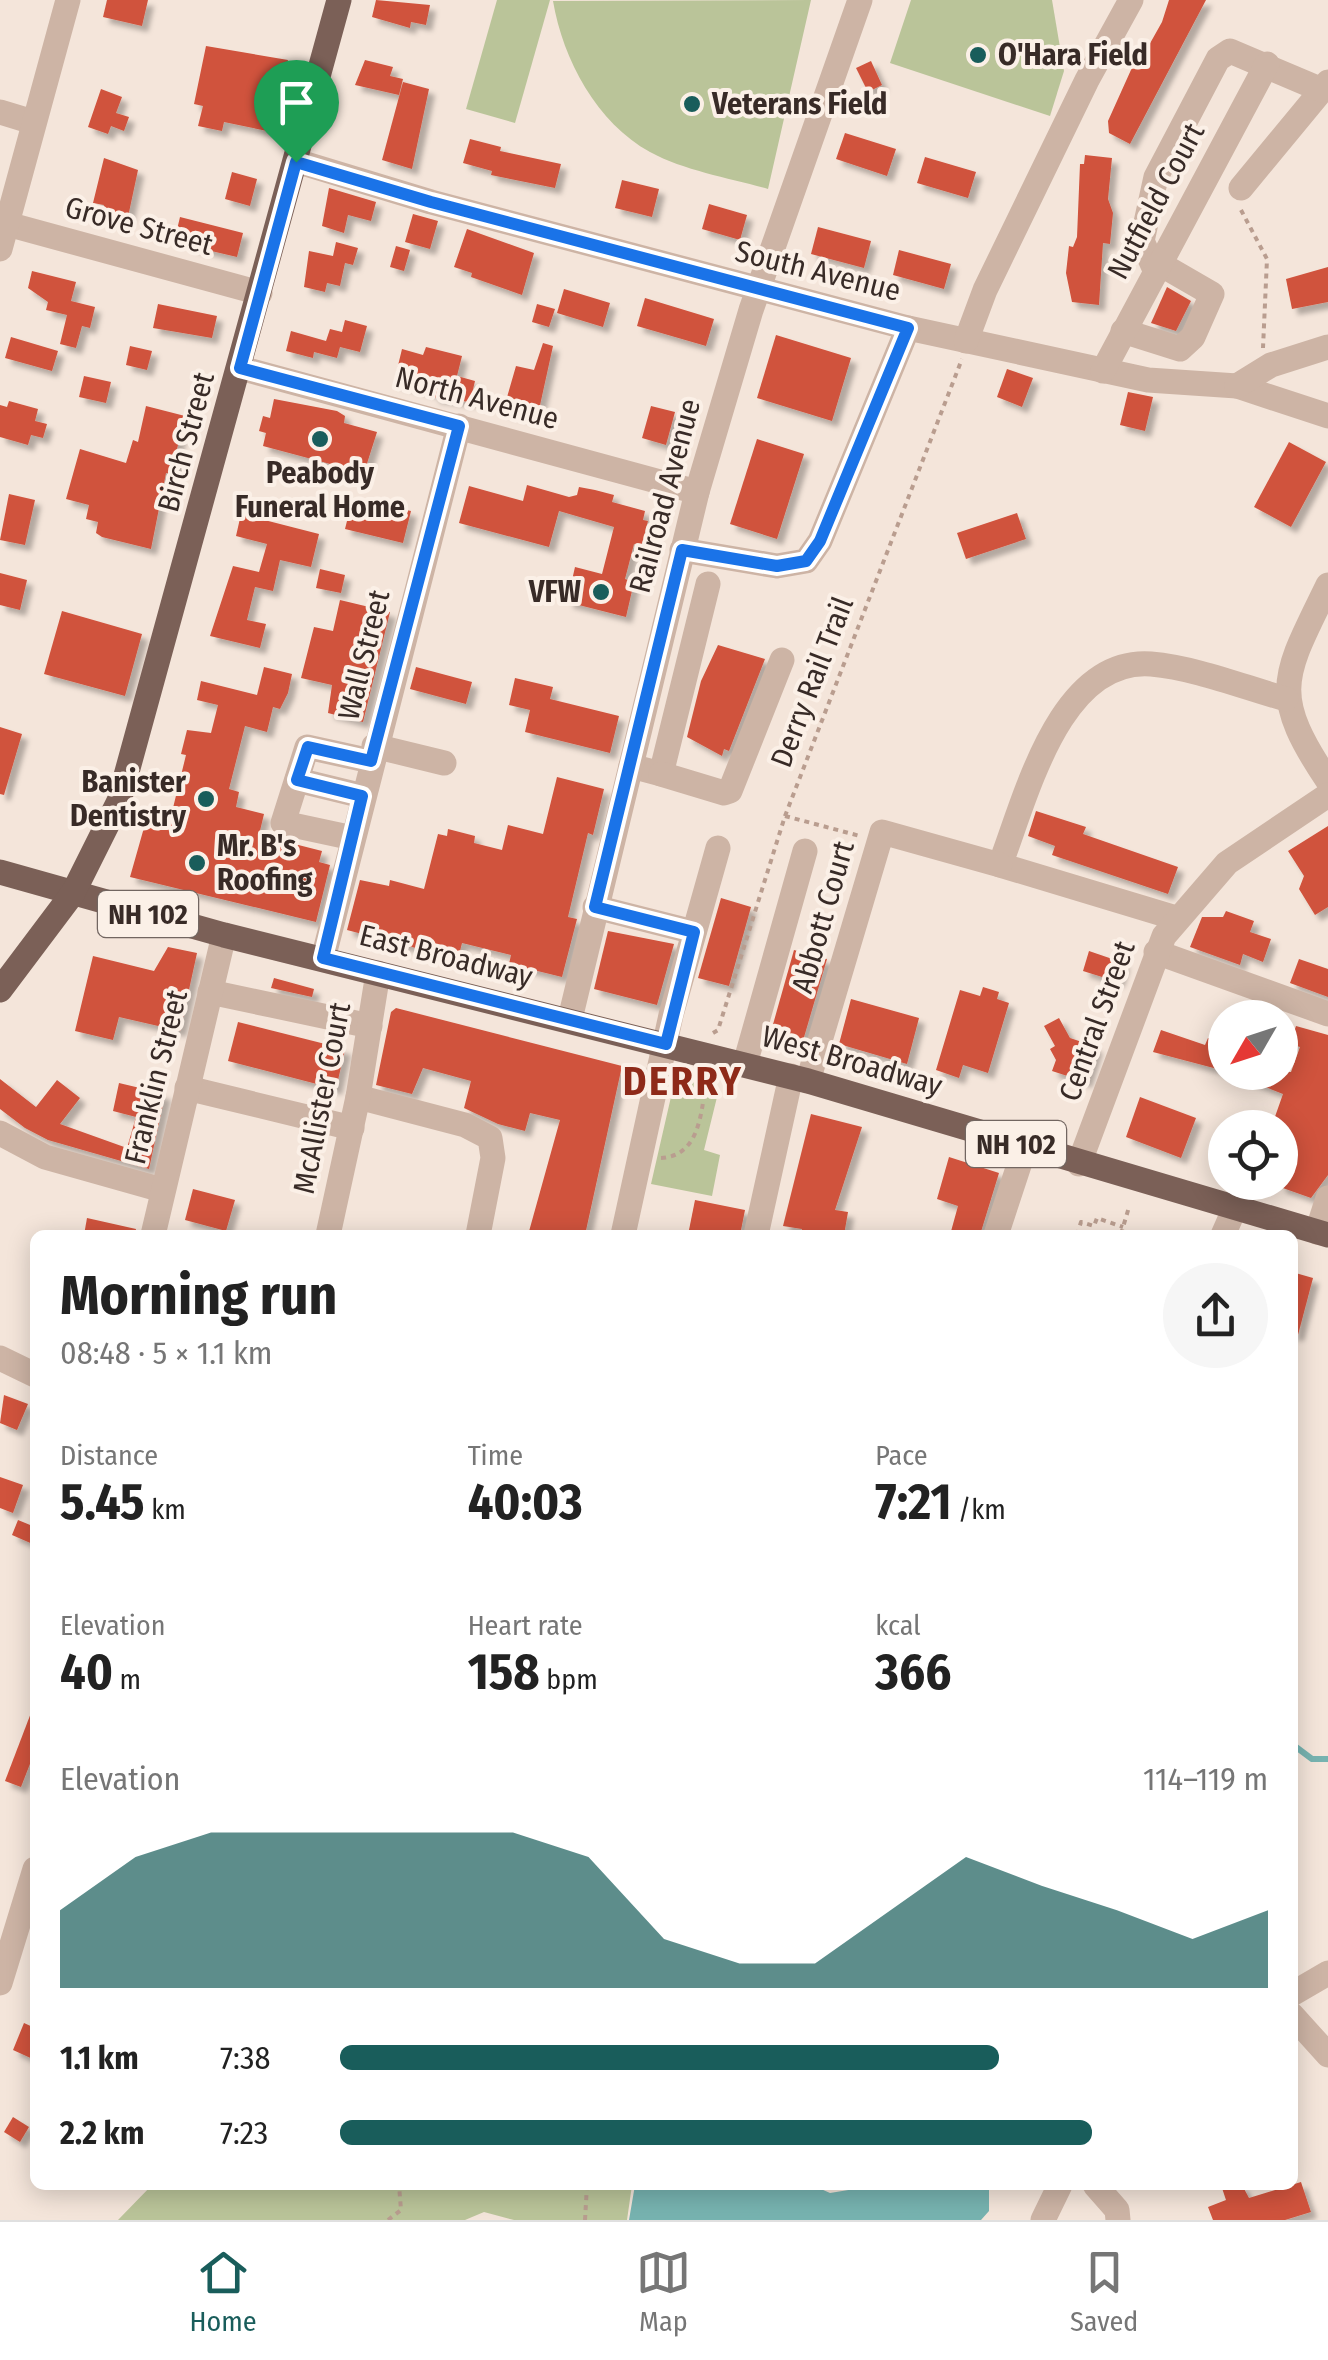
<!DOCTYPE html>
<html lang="en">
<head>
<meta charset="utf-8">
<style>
	:root { --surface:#fff; --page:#f6f6f6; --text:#222; --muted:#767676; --line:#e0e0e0; --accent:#195d5b }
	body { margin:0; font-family:"Fira Sans Condensed",sans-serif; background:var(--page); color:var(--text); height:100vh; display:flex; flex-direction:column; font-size:38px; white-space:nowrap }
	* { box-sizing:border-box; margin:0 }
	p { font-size:32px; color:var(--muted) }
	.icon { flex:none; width:55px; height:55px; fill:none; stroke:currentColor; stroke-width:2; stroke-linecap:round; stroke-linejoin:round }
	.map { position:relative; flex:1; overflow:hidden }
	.side { position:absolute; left:30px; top:1230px; width:1268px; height:960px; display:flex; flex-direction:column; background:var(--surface); border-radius:15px; box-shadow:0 5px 25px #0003 }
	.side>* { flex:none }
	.needle { width:65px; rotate:231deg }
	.tools { position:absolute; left:1208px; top:1000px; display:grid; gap:20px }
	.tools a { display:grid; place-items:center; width:90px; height:90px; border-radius:50%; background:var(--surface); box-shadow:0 5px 25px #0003; font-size:50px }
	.pin { position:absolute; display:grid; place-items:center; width:85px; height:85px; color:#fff; margin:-102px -42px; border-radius:50% 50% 50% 0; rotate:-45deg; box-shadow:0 0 10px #0007 }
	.pin .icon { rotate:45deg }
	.round { display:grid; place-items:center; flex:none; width:105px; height:105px; border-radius:52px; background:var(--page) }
	.head { display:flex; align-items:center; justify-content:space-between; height:170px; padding:0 30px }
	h1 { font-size:55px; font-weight:700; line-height:75px }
	.metrics { display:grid; grid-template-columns:repeat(3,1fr); gap:15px; height:170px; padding:10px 30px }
	.metrics div { display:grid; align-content:center }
	.metrics b { font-size:50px; font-weight:700 }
	.metrics small { font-size:28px; font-weight:400 }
	.metrics p { font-size:28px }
	.chart { height:280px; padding:20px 30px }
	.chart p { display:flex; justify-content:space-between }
	.chart svg { width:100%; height:180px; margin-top:10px; fill:var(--accent); opacity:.7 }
	ul { padding:0 30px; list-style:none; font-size:32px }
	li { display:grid; grid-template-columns:160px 120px 1fr; align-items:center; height:75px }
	li i { height:25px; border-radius:12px; background:var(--accent) }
	.tabs { display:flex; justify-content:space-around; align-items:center; height:140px; border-top:2px solid var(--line); background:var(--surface); font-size:28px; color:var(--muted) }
	.tabs a { display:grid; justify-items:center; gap:5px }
	.tabs .current { color:var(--accent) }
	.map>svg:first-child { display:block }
	.green { fill:#bac499 }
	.water { fill:#77b3b0 }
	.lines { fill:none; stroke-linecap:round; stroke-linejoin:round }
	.stream { stroke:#77b3b0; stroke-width:6 }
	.building { fill:#d0523c; filter:url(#shadow) }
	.path { stroke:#b99d8f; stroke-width:4; stroke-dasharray:5 5; stroke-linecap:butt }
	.minor { stroke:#cdb4a5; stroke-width:25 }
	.major { stroke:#7b6057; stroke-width:25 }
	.route-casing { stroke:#fff; stroke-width:20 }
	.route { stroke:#1a73e8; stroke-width:12 }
	.poi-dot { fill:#195d5b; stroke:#fbf0e7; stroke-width:4 }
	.labels { text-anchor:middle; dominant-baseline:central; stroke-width:8; stroke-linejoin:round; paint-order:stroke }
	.shield { fill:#fbf0e7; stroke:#726661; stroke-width:2.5 }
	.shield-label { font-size:28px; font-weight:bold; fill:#382b27 }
	.poi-label { font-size:30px; font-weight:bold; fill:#382b27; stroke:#fbf0e7; text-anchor:start }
	.street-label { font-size:30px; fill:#382b27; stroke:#fbf0e7 }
	.district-label { font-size:40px; font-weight:bold; letter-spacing:2.5px; fill:#8e2a19; stroke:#fbf0e7 }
</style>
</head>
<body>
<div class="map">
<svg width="1328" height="2220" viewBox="0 0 1328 2220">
	<defs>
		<filter id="shadow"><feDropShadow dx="6" dy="6" stdDeviation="2.5" flood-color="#0004"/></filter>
	</defs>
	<rect width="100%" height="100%" fill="#f4e5da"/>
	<g class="green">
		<polygon points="497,0 550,0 515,123 466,109"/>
		<path d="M 811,0 L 768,189 C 730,178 685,171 650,152 C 597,123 563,60 553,1 Z"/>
		<polygon points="911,0 1052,0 1064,71 1050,116 890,63"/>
		<polygon points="676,1075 719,1089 704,1150 720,1155 712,1196 651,1184"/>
		<polygon points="152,2185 632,2185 627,2220 514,2220 484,2212 465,2220 118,2220"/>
	</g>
	<polygon class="water" points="635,2185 812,2185 830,2193 879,2185 989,2185 989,2211 981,2220 629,2220"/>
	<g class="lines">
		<polyline class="stream" points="1292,1744 1312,1759 1328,1759"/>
	</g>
	<g class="building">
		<polygon points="107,0 148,0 142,26 103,17"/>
		<polygon points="376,0 430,5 426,25 411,22 410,28 372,17"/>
		<polygon points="1169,0 1206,0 1130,144 1109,133 1108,121 1135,61 1139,63 1162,22"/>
		<polygon points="206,46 288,60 272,132 224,122 222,131 198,126 203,106 194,104"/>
		<polygon points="365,60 393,67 390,76 403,79 399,95 355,85"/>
		<polygon points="871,61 882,85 868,92 856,68"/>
		<polygon points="403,82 429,89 412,169 382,160"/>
		<polygon points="101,89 122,97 116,113 129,117 124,131 111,126 108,134 88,127"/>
		<polygon points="845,133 896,149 887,176 836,159"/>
		<polygon points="470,139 501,147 500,151 561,164 555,188 491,175 492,171 463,163"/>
		<polygon points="1085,155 1112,158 1108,199 1113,213 1110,244 1103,243 1099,305 1072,302 1066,273 1069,246 1073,247 1077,237 1080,164 1084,164"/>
		<polygon points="925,157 976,172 968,198 917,183"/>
		<polygon points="104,158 138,170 128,217 103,211 104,205 93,203"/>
		<polygon points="232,172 257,179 250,206 225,199"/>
		<polygon points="622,180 659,189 652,217 615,208"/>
		<polygon points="329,188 376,202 371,221 348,215 344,233 322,226"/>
		<polygon points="709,204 747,215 740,240 702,229"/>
		<polygon points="413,214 438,221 430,249 405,242"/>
		<polygon points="180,217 243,233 237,257 190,246 192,238 176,234"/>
		<polygon points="818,227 871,241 864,268 811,254"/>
		<polygon points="467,229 534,253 522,295 471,277 472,273 454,267"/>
		<polygon points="336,242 358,248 353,265 345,263 340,286 327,283 325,292 304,287 309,251 333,256"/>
		<polygon points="396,246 410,250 404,271 390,267"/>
		<polygon points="899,250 951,264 944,289 893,275"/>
		<polygon points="1328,267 1328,302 1292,309 1286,279"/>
		<polygon points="32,271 76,282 71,301 95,307 90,328 82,326 76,348 60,344 67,315 46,310 48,302 28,288"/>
		<polygon points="1167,287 1191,301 1176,331 1151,323"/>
		<polygon points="564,289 610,303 603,327 557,313"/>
		<polygon points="645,298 714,319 706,346 637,326"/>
		<polygon points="158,304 217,316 212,338 153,328"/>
		<polygon points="537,304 555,309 549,327 532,322"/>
		<polygon points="345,320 367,326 360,352 340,347 337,358 314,352 313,358 286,351 291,331 326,341 330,329 342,332"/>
		<polygon points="776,335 851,358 832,421 757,398"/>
		<polygon points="11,337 58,351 52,371 5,358"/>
		<polygon points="543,343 553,346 537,419 503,411 516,366 534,370"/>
		<polygon points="130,346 152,351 147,370 126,365"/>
		<polygon points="426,347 462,356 457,376 475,381 470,402 433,397 434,393 394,382 402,349 423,355"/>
		<polygon points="1007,369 1033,378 1022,407 997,397"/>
		<polygon points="84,376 111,382 106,403 79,397"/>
		<polygon points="1128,392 1153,397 1145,431 1120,425"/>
		<polygon points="274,399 337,411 345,416 344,423 377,432 364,473 263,446 266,433 259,431 263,416 270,418"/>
		<polygon points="9,401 38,409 35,421 47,424 43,438 31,435 28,445 0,437 0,405 7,407"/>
		<polygon points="146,406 185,416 176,453 181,454 175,475 166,473 151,549 102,537 96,533 98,522 86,519 89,505 66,499 80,449 126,463 133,440 138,442"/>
		<polygon points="651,406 675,412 666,445 642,438"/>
		<polygon points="757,439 804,454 777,539 730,524"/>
		<polygon points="1289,442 1326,462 1291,527 1254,507"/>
		<polygon points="527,485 569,497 577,495 579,487 595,490 614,495 612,502 645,511 643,520 648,521 643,540 641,546 634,544 625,579 634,582 626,617 567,602 575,567 602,574 614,527 559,511 549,547 459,523 469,486 523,501"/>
		<polygon points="9,494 35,500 25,545 0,540"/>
		<polygon points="390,506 411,511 403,543 345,529 350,509 387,519"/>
		<polygon points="1017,513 1026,539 966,559 957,533"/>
		<polygon points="241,514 319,534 311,567 280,560 273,591 255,587 247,620 266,624 260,648 210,636 233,566 259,572 267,544 236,536"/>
		<polygon points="320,569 345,575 341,593 316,588"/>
		<polygon points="0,573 27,580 20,610 0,605"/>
		<polygon points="340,600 390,612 363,722 328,713 332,685 301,678 314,627 333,631"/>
		<polygon points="62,611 142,634 125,696 44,674"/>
		<polygon points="718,645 765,659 729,751 724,749 722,756 687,737 701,681"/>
		<polygon points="264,667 292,674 288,693 280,709 273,707 267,732 245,726 229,789 239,792 236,807 264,814 259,835 322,851 319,862 330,865 316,922 130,877 149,810 171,816 186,755 181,754 187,730 211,733 218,705 197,700 201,681 257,695"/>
		<polygon points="416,667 472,682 466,704 410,689"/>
		<polygon points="515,678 553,687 550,699 619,716 610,753 525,732 530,710 509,705"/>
		<polygon points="0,727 22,734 4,795 0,794"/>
		<polygon points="557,777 604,789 593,835 588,833 568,917 577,919 562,977 509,964 511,955 462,943 458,959 347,930 360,880 389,886 390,880 424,889 438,834 447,836 448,829 475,836 474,843 502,850 508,825 543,834"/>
		<polygon points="1036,811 1086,827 1083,834 1178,867 1168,894 1052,855 1055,846 1028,836"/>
		<polygon points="1328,826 1328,907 1315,915 1299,889 1304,876 1288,851"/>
		<polygon points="721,898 751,907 729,986 698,978"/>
		<polygon points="1226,911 1254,921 1250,932 1271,939 1263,962 1243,954 1240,965 1190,947 1202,917 1223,917"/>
		<polygon points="608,931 674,944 657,1005 594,989"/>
		<polygon points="168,947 197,953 180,1031 119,1017 113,1040 75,1031 93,956 154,971"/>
		<polygon points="794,950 827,959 802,1044 770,1035"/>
		<polygon points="1089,951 1124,963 1118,982 1083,971"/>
		<polygon points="1299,959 1328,969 1328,997 1290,983"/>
		<polygon points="274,978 314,989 312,997 271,988"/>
		<polygon points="983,987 999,992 997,999 1009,1003 988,1073 963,1065 959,1078 936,1070 960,990 980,996"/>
		<polygon points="851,999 919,1018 907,1064 839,1044"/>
		<polygon points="396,1008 622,1066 585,1235 528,1235 560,1120 530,1113 525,1131 498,1124 464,1108 471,1081 423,1068 412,1094 376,1085 391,1012"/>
		<polygon points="1059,1018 1070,1038 1097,1047 1086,1082 1052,1071 1056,1060 1050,1049 1055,1046 1044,1026"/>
		<polygon points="238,1022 345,1049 336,1089 228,1061"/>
		<polygon points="1296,1026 1328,1035 1328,1175 1311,1198 1280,1187 1280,1128 1271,1128 1283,1094 1230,1073 1291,1072 1300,1047 1290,1044"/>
		<polygon points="1161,1030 1205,1045 1208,1038 1225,1044 1225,1071 1153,1052"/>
		<polygon points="0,1079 36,1107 57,1080 80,1098 60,1124 127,1148 136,1117 113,1111 119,1083 165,1094 149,1169 48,1140 25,1128 0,1109"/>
		<polygon points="1140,1097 1196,1118 1181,1158 1126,1137"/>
		<polygon points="811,1114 862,1127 835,1210 848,1212 844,1235 801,1235 802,1229 783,1226"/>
		<polygon points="949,1157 999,1173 980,1235 950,1235 958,1206 937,1199"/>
		<polygon points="193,1189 235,1200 226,1231 185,1220"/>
		<polygon points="695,1200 745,1210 740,1235 688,1235"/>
		<polygon points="87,1218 136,1229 135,1235 84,1235"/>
		<polygon points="1292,1272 1313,1278 1298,1335 1292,1335"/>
		<polygon points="4,1395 28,1404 17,1430 0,1423"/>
		<polygon points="0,1477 23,1485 13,1513 0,1508"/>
		<polygon points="18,1520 35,1527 35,1545 12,1535"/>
		<polygon points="34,1705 35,1751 21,1787 5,1781"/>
		<polygon points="24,2023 35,2028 35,2060 13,2050"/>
		<polygon points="13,2117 29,2127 20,2142 4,2132"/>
		<polygon points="1301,2182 1311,2212 1285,2220 1213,2220 1208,2207 1226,2200 1221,2185 1242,2185 1249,2198"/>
	</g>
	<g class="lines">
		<g class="path">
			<polyline points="1241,210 1267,259 1263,348"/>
			<polyline points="785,816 860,836"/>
			<polyline points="713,1033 718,1030 785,816 962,359"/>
			<path d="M 661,1158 C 700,1156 701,1112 706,1083 L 701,1077"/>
			<polyline points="1121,1234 1129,1207"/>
			<polyline points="1077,1235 1081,1222 1094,1226 1097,1218 1123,1227"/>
			<polyline points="388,2220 401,2210 399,2185"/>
			<polyline points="585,2220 587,2185"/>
		</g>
		<g class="minor">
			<polyline points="0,112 33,122"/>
			<polyline points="296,161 431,202 908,328 1148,380 1237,386 1328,416"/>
			<polyline points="1241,188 1322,90"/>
			<polyline points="0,222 260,293"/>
			<polyline points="0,249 68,0"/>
			<polyline points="1156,272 1142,241 1156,177 1218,59 1230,51 1322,90 1328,82"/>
			<polyline points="1123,331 1180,349 1193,337 1212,294 1160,264"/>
			<polyline points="966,341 985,290 1087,80 1131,0"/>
			<polyline points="240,368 697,492"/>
			<polyline points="1103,371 1267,64"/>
			<polyline points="1237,386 1271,365 1328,347"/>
			<polyline points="682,550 777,566 806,561 820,541 908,328"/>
			<path d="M 1328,585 C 1284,676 1268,692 1328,781"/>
			<polyline points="374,746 444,763"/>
			<polyline points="631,766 661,774 708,584"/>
			<polyline points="661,774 724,793 730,791 782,660"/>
			<polyline points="297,780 363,796"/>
			<polyline points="353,838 283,823 307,747 371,761"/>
			<polyline points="595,907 694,932"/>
			<path d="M 1176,918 L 1000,865 C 1026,798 1059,657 1151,664 C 1196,668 1243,687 1286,699"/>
			<polyline points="1156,952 1328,1014"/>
			<polyline points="323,959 459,426"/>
			<polyline points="210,992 370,1026"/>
			<polyline points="570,1019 697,492 751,310 860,0"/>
			<polyline points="745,1064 805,851"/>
			<polyline points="808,1081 882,832 1000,865"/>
			<polyline points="187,1088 352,1128"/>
			<polyline points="358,1097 465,1125 490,1138 493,1158 478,1235"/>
			<polyline points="0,1133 45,1157 162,1190"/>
			<polyline points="1079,1164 1164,936 1227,863 1328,795"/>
			<polyline points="1317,1232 1328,1198"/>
			<polyline points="153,1235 224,935"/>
			<polyline points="328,1235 358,1097 378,973"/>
			<polyline points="623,1235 671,1015 718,848"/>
			<polyline points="756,1235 791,1076"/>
			<polyline points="996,1235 1025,1147"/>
			<polyline points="1223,1235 1234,1210"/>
			<polyline points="0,1358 35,1375"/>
			<polyline points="0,1983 35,1869"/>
			<polyline points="1292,1994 1328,1973"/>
			<polyline points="1292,2015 1328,2055"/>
			<polyline points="1095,2185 1117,2210 1118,2220"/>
			<polyline points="1043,2220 1060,2185"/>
		</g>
		<g class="major">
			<polyline points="0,872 224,935 808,1081 1328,1235"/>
			<polyline points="0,990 73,893 119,801 339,0"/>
		</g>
	</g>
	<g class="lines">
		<g class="route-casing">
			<polygon id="route" points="296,162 431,202 908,328 820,541 806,561 777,566 682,550 595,907 694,932 666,1044 323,958 362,796 297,780 308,747 371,761 459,426 240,368"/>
		</g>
		<use href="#route" class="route"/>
	</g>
	<g class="poi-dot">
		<circle cx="978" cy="55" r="10"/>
		<circle cx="692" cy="104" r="10"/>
		<circle cx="320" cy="439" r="10"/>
		<circle cx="601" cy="592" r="10"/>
		<circle cx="206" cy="799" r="10"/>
		<circle cx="197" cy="863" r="10"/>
	</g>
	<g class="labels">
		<g class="shield">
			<rect x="98" y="891" width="100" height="46" rx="8"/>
			<rect x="966" y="1121" width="100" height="46" rx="8"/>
		</g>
		<g class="shield-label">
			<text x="148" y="914">NH 102</text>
			<text x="1016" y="1144">NH 102</text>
		</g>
		<g class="poi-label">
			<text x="998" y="55">O'Hara Field</text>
			<text x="712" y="104">Veterans Field</text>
			<text x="320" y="473" text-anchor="middle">Peabody<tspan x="320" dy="34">Funeral Home</tspan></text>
			<text x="581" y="592" text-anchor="end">VFW</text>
			<text x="186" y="782" text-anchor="end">Banister<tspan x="186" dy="34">Dentistry</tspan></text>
			<text x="217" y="846">Mr. B's<tspan x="217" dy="34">Roofing</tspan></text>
		</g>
		<g class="street-label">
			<text transform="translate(1156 201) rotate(-62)">Nutfield Court</text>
			<text transform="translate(139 226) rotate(15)">Grove Street</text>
			<text transform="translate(818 271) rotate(14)">South Avenue</text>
			<text transform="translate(477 398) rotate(15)">North Avenue</text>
			<text transform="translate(186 442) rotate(-75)">Birch Street</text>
			<text transform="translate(665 496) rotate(-75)">Railroad Avenue</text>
			<text transform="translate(364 655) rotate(-76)">Wall Street</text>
			<text transform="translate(812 682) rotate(-69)">Derry Rail Trail</text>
			<text transform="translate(823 917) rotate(-74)">Abbott Court</text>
			<text transform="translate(446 956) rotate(14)">East Broadway</text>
			<text transform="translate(1097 1021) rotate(-70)">Central Street</text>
			<text transform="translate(852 1061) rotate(16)">West Broadway</text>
			<text transform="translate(156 1077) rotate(-76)">Franklin Street</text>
			<text transform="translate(322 1098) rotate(-79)">McAllister Court</text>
		</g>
		<g class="district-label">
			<text x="683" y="1082">DERRY</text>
		</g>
	</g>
</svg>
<div class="tools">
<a><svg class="needle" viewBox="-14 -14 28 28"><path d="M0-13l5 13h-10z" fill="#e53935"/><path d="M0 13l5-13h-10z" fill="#767676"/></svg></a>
<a><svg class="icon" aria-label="locate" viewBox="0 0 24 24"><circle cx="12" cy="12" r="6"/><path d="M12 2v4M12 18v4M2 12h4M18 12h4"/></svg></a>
</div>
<div class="pin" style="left:296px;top:162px;background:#1e9e55"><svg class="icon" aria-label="arrive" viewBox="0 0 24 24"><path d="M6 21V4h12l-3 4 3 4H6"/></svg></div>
<section class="side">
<div class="head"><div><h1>Morning run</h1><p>08:48 · 5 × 1.1 km</p></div><a class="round"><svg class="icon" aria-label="share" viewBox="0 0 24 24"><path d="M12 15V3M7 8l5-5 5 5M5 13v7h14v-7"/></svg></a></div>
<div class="metrics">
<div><p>Distance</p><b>5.45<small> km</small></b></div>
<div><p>Time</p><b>40:03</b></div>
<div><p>Pace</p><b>7:21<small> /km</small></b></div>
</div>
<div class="metrics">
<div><p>Elevation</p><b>40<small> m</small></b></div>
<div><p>Heart rate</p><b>158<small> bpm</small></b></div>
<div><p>kcal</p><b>366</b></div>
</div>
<div class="chart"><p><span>Elevation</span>114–119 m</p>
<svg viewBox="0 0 160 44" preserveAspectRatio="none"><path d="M0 44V25L10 12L20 6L30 6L40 6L50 6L60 6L70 12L80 32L90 38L100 38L110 25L120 12L130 19L140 25L150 32L160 25V44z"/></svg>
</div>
<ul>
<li><b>1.1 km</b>7:38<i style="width:71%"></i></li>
<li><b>2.2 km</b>7:23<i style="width:81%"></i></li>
</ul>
</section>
</div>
<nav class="tabs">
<a class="current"><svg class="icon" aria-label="home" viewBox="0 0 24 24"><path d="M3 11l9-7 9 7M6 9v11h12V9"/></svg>Home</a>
<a><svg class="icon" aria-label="map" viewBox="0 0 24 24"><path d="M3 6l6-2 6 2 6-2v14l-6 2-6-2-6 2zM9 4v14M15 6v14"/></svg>Map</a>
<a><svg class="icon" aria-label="saved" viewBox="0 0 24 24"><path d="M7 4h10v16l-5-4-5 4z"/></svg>Saved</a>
</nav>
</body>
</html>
